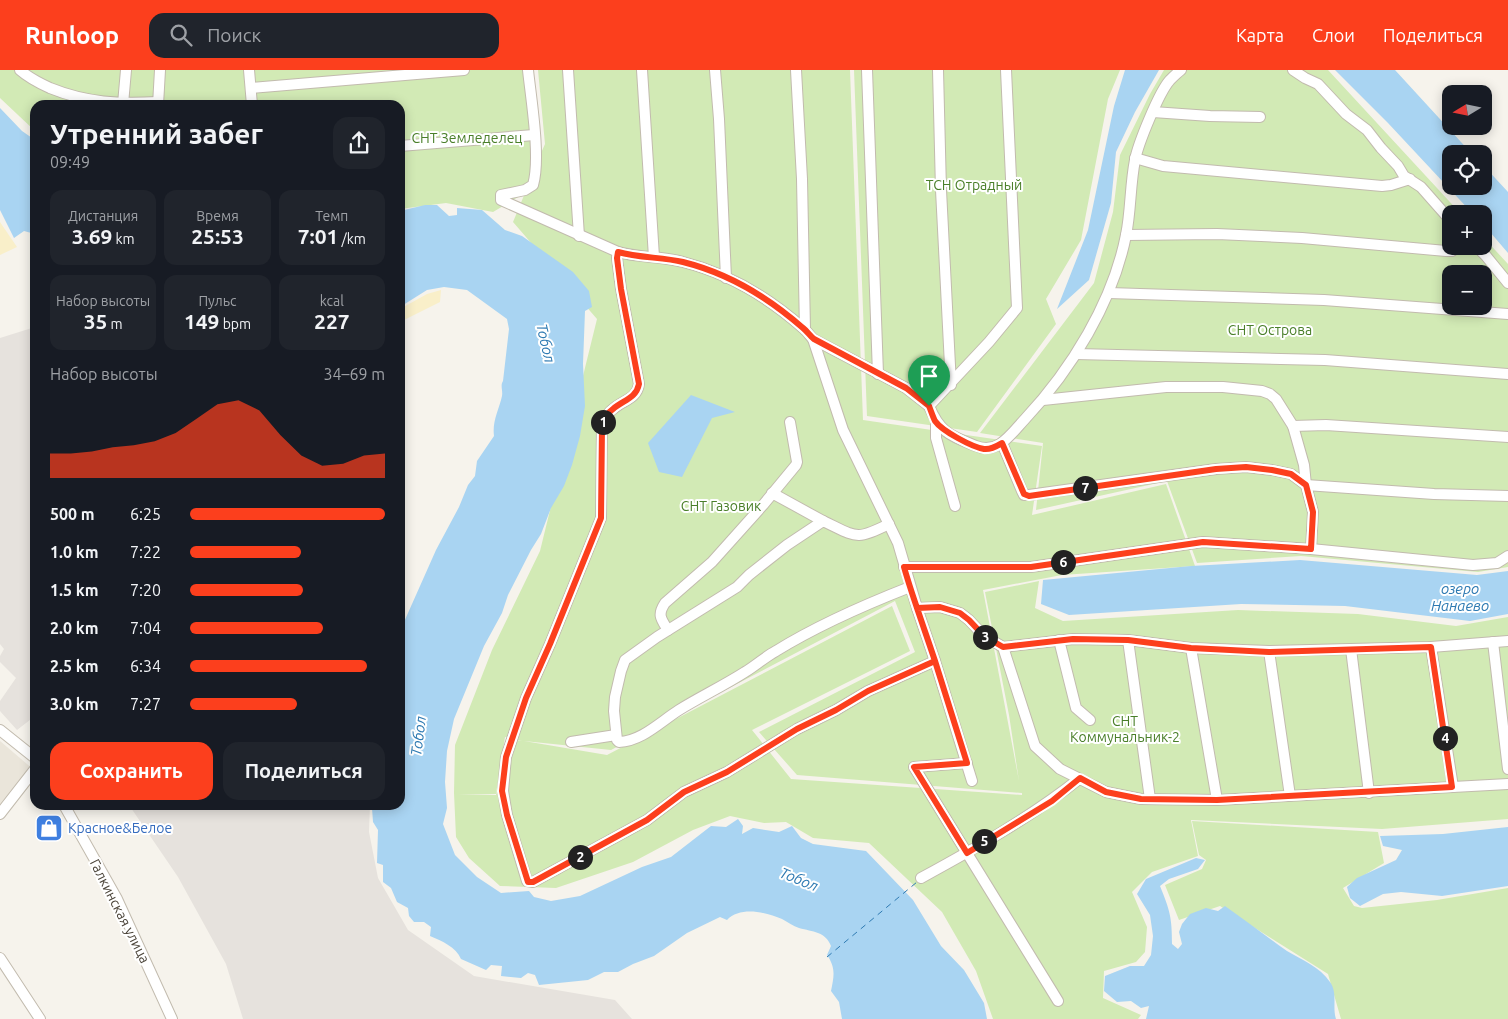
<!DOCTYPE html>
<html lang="ru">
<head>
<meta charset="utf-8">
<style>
	:root { --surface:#171b24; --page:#20242c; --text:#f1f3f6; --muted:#9ea1a6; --accent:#fc3f1d }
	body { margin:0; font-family:Ubuntu,sans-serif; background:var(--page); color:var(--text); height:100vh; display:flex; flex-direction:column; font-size:19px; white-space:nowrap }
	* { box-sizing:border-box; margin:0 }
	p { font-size:16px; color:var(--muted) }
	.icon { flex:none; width:28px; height:28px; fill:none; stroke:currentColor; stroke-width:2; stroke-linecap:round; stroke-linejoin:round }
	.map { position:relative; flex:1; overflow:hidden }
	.drawer { position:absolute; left:30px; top:30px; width:375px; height:710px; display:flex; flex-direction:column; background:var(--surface); border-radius:15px; box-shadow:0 2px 12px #0003 }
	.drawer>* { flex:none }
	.needle { width:32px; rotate:260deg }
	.fabs { position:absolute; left:1442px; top:15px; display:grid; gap:10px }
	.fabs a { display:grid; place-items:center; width:50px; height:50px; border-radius:10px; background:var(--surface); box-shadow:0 2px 12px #0003; font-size:25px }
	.pin { position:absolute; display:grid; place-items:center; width:42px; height:42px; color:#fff; margin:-51px -21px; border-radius:50% 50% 50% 0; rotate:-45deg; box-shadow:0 0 5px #0007 }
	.pin .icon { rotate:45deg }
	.km { position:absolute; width:25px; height:25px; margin:-12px; border-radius:50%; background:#222; color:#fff; font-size:14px; line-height:25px; text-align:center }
	.round { display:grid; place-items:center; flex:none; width:52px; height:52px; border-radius:15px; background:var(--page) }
	.summary { display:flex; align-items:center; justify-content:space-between; height:85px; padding:0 20px }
	h1 { font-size:28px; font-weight:700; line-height:38px }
	.figures { display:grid; grid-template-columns:repeat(3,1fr); gap:8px; height:85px; padding:5px 20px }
	.figures div { display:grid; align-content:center; border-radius:12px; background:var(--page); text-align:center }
	.figures b { font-size:21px; font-weight:700 }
	.figures small { font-size:14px; font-weight:400 }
	.figures p { font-size:14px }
	.chart { height:140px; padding:10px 20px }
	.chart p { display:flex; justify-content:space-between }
	.chart svg { width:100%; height:90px; margin-top:5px; fill:var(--accent); opacity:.7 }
	.cta { display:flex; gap:10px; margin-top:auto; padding:10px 20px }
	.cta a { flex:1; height:58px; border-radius:15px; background:var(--accent); color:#fff; font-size:20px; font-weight:700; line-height:58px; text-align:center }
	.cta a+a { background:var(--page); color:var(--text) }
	ul { padding:0 20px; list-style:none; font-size:16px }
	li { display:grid; grid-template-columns:80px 60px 1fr; align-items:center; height:38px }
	li i { height:12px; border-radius:6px; background:var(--accent) }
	header { display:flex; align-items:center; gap:30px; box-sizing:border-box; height:70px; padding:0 25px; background:var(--accent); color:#fff }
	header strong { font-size:24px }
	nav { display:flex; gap:28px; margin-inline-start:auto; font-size:18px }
	.search { width:350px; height:45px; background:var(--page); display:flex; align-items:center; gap:12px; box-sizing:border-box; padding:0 18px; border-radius:15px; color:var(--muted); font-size:19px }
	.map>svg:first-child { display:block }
	.residential { fill:#eae5da }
	.industrial { fill:#e6e2dd }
	.green { fill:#d2eab5; fill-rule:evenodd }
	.sand { fill:#f9efc9 }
	.water { fill:#a9d4f2 }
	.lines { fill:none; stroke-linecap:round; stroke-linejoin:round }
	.ferry { stroke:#2e7ab2; stroke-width:1; stroke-dasharray:6 5; stroke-linecap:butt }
	.minor-casing { stroke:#c2bbae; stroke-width:12 }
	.minor { stroke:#fff; stroke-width:10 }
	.route-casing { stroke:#fff; stroke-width:10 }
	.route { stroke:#fc3f1d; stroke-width:6 }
	.labels { text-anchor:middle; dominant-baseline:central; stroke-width:4; stroke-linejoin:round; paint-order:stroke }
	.park-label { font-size:14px; fill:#4a7f2a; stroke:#fff }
	.shop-label { font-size:14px; fill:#366cbe; stroke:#fff; text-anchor:start }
	.street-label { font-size:14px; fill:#4b4439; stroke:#fff }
	.water-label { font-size:15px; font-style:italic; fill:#2e7ab2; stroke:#fff }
</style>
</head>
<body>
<header>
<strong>Runloop</strong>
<div class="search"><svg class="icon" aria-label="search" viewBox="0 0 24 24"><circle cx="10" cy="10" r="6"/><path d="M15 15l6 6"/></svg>Поиск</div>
<nav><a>Карта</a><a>Слои</a><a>Поделиться</a></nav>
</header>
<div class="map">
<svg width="1508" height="949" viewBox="0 0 1508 949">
	<rect width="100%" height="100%" fill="#f6f3ec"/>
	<polygon class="residential" points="0,671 34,700 0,743"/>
	<g class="industrial">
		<polygon points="35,257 35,646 17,660 0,641 0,631 16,608 0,592 0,586 4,579 0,574 0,268"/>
		<polygon points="129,735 370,735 369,762 378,808 408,860 474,906 615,930 632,949 243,949 226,894 178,807"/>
	</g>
	<g class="green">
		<path d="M 0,0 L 530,0 L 537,92 L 545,74 L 538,0 L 850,0 L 863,350 L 1042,376 L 1032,445 L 1166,414 L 1195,496 L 1062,505 L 983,520 L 1019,711 L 1009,645 L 985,522 L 1039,511 L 1035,538 L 1063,551 L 1238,540 L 1358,544 L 1456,556 L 1508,547 L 1508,749 L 1382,759 L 1191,750 L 1198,786 L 1152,802 L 1132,822 L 1147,857 L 1145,882 L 1136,892 L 1104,901 L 1103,928 L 1141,945 L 1138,949 L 993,949 L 976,901 L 942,842 L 869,773 L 813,768 L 786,752 L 764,753 L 730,746 L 693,760 L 633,792 L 556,818 L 500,816 L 469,788 L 456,767 L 454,723 L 455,675 L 492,580 L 540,481 L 597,249 L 513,152 L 525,123 L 493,142 L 446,133 L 400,139 L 400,35 L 35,35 L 35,61 L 0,28 ZM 895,531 L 915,582 L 759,662 L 797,705 L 1022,723 L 1022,725 L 791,709 L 752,660 L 910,581 L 892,536 L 607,685 L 524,671 L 611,680 ZM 505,667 L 522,671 L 506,669 L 496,725 L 458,724 L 496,724 Z"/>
		<polygon points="854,0 1120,0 1108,29 1081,170 1046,229 1056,254 977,362 867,346"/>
		<path d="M 1164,0 L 1328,0 L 1461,144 L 1451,144 L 1451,176 L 1484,176 L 1484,168 L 1508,194 L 1508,497 L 1478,502 L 1301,486 L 1197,493 L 1167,411 L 1036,440 L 1043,373 L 980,363 L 1094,213 L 1113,142 L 1120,85 L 1150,24 ZM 1451,204 L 1484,204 L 1484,236 L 1451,236 Z"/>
		<polygon points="1192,751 1378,762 1384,793 1343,818 1354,836 1362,838 1437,830 1508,818 1508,949 1341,949 1328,904 1220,836 1179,850 1165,815 1202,799 1206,790 1199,785"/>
	</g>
	<g class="sand">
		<polygon points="0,152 17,177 0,185"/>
		<polygon points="441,220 440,232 400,252 400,239 427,224"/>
	</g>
	<g class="water">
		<polygon points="1125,0 1159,0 1135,42 1116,82 1111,133 1089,210 1057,239 1088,160 1114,36"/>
		<polygon points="1335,0 1395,0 1472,84 1451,84 1451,116 1484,116 1484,96 1508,122 1508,183 1484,155 1484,144 1473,144 1388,53"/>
		<polygon points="0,38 22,61 35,70 35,164 24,161 14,168 0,140"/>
		<path d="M 425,135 L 437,135 L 449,146 L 457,145 L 457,138 L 482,140 L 505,160 L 522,166 L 573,202 L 589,221 L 592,237 L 585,241 L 583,294 L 585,336 L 580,366 L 572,395 L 564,416 L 551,438 L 541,464 L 531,480 L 508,525 L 502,543 L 484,576 L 454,649 L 447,681 L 445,712 L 447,738 L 443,754 L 455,785 L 477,807 L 501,823 L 529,821 L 534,827 L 551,831 L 580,826 L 642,797 L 671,787 L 711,756 L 726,757 L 738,749 L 743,756 L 742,764 L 753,758 L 779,762 L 792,756 L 801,768 L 813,774 L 866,781 L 913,830 L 941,876 L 964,900 L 984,933 L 987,949 L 842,949 L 839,932 L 831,921 C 834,906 836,898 827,885 L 831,876 C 825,861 813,862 799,858 C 793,856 788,852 782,849 C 766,842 740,836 727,850 L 720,847 L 687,863 L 654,886 L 633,894 L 618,902 L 604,902 L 588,910 L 539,915 L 535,905 L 528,903 L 521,908 L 501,906 L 502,896 L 491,895 L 486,900 L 461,889 C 456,877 442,871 430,866 L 431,857 L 424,852 L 414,852 L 409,846 L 408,838 L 397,832 L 391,818 L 383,812 L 383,795 L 377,793 L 378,760 L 373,752 L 372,738 L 373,735 L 400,735 L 400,561 L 436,480 L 459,437 L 468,415 L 475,406 L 477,391 L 494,366 C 492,351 499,340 502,326 C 503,320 500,316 503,311 L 509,259 L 507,249 L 467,220 L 444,217 L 427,220 L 400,237 L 400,141 Z"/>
		<polygon points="691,325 735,342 712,348 682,407 659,402 648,373"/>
		<polygon points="1300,490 1477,505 1508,501 1508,544 1470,551 1345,536 1241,534 1069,545 1041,534 1043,510 1191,496"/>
		<polygon points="1508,757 1508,816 1442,826 1401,822 1383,824 1360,836 1350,828 1347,817 1357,808 1396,790 1402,780 1383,776 1380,766 1443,764"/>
		<path d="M 1196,788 L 1205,790 L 1198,799 L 1169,809 L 1160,816 C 1170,841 1172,847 1172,874 L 1178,879 L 1182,874 L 1179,862 L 1182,854 L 1190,844 L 1206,838 L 1218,841 L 1225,836 C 1246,851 1266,866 1287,881 C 1302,890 1320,897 1330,912 C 1338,923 1332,937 1336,949 L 1146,949 L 1149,936 L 1141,938 L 1131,931 L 1117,932 L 1104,921 L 1105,906 L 1130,896 L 1144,896 L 1151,885 L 1153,866 L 1150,845 L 1137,824 L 1146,809 Z"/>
	</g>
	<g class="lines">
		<polyline class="ferry" points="827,887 917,812"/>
		<g class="minor-casing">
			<g id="minor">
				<path d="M 20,0 C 29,8 39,13 50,18 C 87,33 119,34 158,32"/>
				<polyline points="249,0 252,35"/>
				<path d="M 528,0 C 531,29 541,88 533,115 L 525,120 L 501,125 L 501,130 L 618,182 C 639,188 662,186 683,192 C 727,203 769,228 803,258 C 807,261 810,266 813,269 L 906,318 L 929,336 L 989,272 L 1017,238 L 1006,0"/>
				<polyline points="568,0 579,166"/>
				<polyline points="642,0 654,187"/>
				<polyline points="715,0 719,49 726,208"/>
				<polyline points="796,0 802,109 805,260"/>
				<polyline points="867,0 878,304"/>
				<polyline points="938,0 941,120 951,315"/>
				<polyline points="1293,0 1305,8 1318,14 1346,44 1367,60 1381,78 1398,96 1404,106 1421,117 1451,151"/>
				<polyline points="251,18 464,0"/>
				<polyline points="123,34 126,0"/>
				<polyline points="158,35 160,0"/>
				<polyline points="1153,42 1210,46 1260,47"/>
				<polyline points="400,76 534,65"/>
				<polyline points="1135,88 1163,96 1382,116 1391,115 1410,109"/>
				<polyline points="1126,165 1217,164 1302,168 1446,181 1452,181 1459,176"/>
				<polyline points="1476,176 1486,186 1508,213"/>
				<path d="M 618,182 L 617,188 L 621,219 L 639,314 C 637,329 623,330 613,339 C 607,343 604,350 602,356 L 601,448 L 550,574 L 526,628 L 506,687 L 503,721 L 507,745 L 527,811 L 533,812 L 647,750 L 684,722 L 727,702 L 797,659 L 836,640 L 868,621 L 935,591"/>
				<polyline points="1109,223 1324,230 1508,244"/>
				<polyline points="813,269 843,360 898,473 917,538 940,537 960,543 969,550 984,566 1003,577 1073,569 1128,570 1191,578 1269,581 1431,577 1508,571"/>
				<polyline points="1076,284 1325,290 1508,304"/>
				<polyline points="1043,330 1166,317 1223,317 1262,321 1270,324 1276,329 1293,356 1304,395 1306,415 1313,442 1311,479"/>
				<path d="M 929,336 C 940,363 951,366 976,376 C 998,385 1011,364 1025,349 C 1071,300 1113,232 1126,165 C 1131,141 1130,115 1135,90 C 1138,74 1159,22 1170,10 C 1173,7 1177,3 1181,0"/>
				<polyline points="936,352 936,368 955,436"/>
				<polyline points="1293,356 1326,355 1508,367"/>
				<polyline points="1002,373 1022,421 1024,425 1029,425 1216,399 1246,397 1272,400 1291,404 1306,415 1434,424 1508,426"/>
				<polyline points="772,423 823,451"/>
				<path d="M 889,454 C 855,471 857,467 823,451 L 787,475 L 749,505 L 737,517 L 657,567 L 625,590 L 621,601 L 615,627 L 614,641 L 617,670 L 619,672 C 642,671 660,652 679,640 C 700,627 723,616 745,602 C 755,596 765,587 776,581 C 818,555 864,535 910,517"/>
				<polyline points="904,497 1031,497 1203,472 1311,479 1473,495 1497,493 1508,486"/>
				<polyline points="917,538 935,591 972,711"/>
				<path d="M 668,560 C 661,549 657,545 665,533 L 712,492 L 763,435 L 796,395 L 797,392 L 790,352"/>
				<polyline points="1059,570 1076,638 1090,650"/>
				<polyline points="1128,570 1150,729"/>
				<polyline points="1493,572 1508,699"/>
				<polyline points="1003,577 1035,676 1060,699 1106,722 1141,729 1217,730 1508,714"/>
				<polyline points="1431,577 1453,717"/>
				<polyline points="1191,578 1217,730"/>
				<polyline points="1351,579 1369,723"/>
				<polyline points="1269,581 1290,726"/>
				<polyline points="0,660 35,688"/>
				<polyline points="571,672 616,665"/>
				<polyline points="967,693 914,697 1058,931"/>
				<polyline points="64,735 117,829 172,949"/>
				<polyline points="0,744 35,699"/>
				<path d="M 921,808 C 976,778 1031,747 1079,709"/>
				<polyline points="0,888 40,949"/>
			</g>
		</g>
		<use href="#minor" class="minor"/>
	</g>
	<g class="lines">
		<g class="route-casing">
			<path id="route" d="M 929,336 L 906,318 L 814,269 C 810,266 807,261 803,258 C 769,228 727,203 683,192 C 662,187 639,188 618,182 L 617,188 L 621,219 L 639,314 C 636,329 623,330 613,339 C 607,343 604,350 602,356 L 601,448 L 550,574 L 526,628 L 506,687 L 502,721 L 507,745 L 528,812 L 533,812 L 647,750 L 684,722 L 727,702 L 797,659 L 836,640 L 868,621 L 935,591 L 917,538 L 940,537 L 960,543 L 969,550 L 984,566 L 1003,577 L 1073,569 L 1128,570 L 1191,578 L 1269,582 L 1431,577 L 1452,717 L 1217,730 L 1141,729 L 1106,722 L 1080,708 L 1052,731 L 967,783 L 914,697 L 967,693 C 956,659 946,625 935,591 C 925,560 913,529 904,497 L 1031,497 L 1203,472 L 1311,479 L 1313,442 L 1306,415 L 1291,404 L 1272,400 L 1246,397 L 1216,399 L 1029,426 L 1024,424 L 1002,373 C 997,376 991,380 984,379 C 972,377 942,361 935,351 C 933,347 931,341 929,336"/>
		</g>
		<use href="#route" class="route"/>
	</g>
	<defs>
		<g id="shop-square" transform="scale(1.4375)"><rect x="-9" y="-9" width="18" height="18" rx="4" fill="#3f7fe0" stroke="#fff"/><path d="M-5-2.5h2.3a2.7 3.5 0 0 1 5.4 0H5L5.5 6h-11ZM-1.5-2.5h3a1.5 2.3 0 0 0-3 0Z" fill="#fff"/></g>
	</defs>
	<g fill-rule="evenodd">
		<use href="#shop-square" x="49" y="758"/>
	</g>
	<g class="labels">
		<g class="park-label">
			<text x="467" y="68">СНТ Земледелец</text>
			<text x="974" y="115">ТСН Отрадный</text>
			<text x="1270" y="260">СНТ Острова</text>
			<text x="721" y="436">СНТ Газовик</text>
			<text x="1125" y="651">СНТ<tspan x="1125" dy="16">Коммунальник-2</tspan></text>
		</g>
		<g class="shop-label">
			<text x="68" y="758">Красное&amp;Белое</text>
		</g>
		<g class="street-label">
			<text transform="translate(120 841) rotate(63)">Галкинская улица</text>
		</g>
		<g class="water-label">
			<text transform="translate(546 273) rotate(77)">Тобол</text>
			<text x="1460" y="518">озеро<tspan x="1460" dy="17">Нанаево</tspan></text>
			<text transform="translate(418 666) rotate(-83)">Тобол</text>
			<text transform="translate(799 809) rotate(22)">Тобол</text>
		</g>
	</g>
</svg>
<div class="fabs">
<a><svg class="needle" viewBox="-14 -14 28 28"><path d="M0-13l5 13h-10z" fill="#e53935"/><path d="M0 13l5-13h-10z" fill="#9ea1a6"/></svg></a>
<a><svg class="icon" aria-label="locate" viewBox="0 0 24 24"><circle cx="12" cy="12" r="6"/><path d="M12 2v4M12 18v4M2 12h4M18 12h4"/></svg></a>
<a>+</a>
<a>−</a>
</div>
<div class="pin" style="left:929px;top:336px;background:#1e9e55"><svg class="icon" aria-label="arrive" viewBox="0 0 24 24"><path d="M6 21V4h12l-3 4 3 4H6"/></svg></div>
<b class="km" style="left:603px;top:352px">1</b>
<b class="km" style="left:580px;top:787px">2</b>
<b class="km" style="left:985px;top:567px">3</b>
<b class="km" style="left:1445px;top:668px">4</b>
<b class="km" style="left:984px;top:771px">5</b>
<b class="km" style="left:1063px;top:492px">6</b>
<b class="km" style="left:1085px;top:418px">7</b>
<section class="drawer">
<div class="summary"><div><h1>Утренний забег</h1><p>09:49</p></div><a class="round"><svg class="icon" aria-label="share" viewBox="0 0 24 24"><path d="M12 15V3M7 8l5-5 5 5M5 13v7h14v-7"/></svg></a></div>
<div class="figures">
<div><p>Дистанция</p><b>3.69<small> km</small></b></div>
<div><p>Время</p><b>25:53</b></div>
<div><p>Темп</p><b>7:01<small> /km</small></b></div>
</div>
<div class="figures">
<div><p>Набор высоты</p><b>35<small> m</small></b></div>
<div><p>Пульс</p><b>149<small> bpm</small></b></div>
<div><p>kcal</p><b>227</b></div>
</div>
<div class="chart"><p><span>Набор высоты</span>34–69 m</p>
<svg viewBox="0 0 160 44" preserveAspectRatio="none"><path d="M0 44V32L10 32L20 31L30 29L40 28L50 26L60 22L70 15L80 8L90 6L100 11L110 23L120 33L130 38L140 37L150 33L160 32V44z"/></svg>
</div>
<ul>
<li><b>500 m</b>6:25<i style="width:100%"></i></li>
<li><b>1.0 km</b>7:22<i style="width:57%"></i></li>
<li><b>1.5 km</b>7:20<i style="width:58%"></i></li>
<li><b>2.0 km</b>7:04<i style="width:68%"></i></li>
<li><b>2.5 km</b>6:34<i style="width:91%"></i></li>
<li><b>3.0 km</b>7:27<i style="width:55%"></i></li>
</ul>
<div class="cta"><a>Сохранить</a><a>Поделиться</a></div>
</section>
</div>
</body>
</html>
